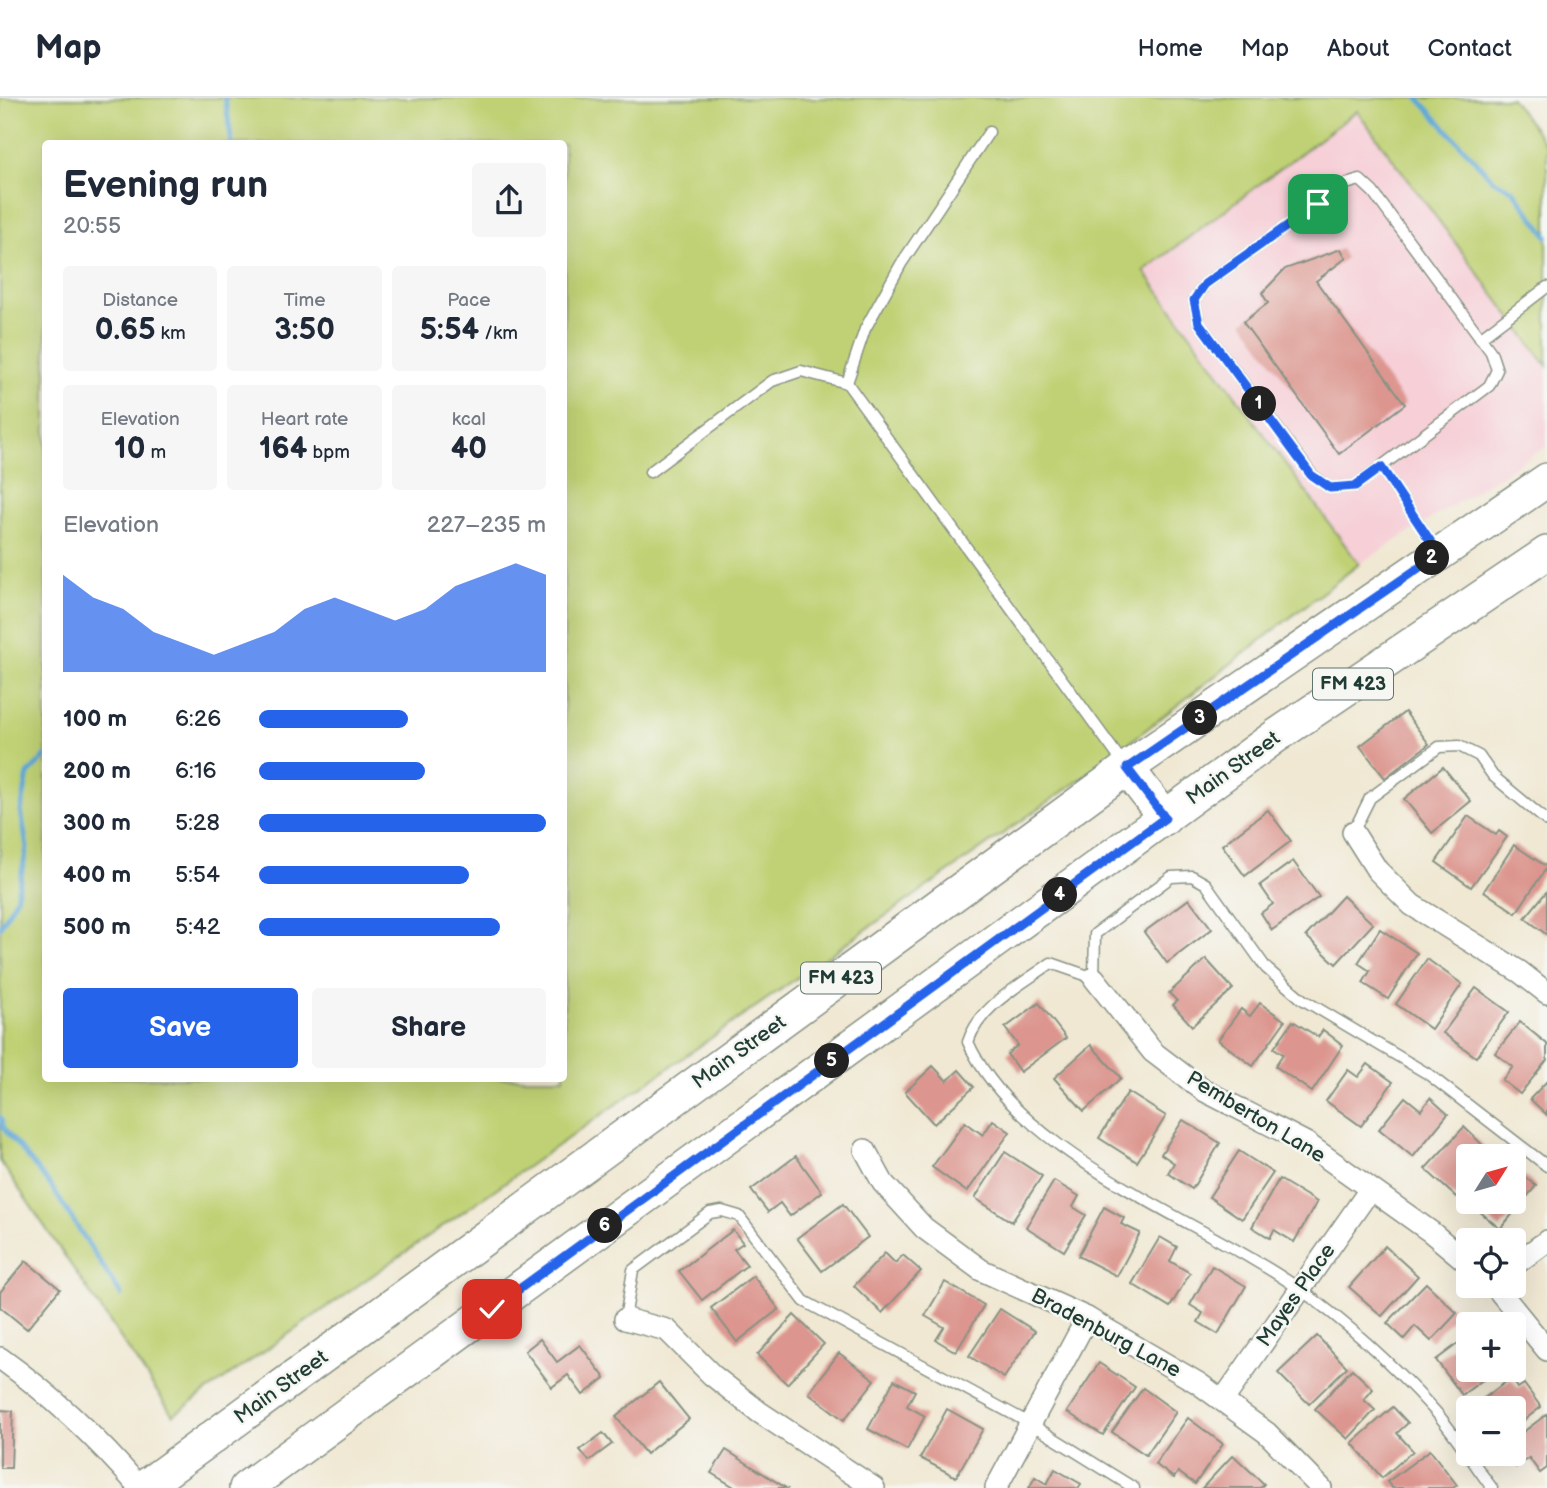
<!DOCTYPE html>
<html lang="en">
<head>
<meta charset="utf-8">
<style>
	:root { --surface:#fff; --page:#f6f6f7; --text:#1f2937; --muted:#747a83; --line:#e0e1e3; --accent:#2563eb }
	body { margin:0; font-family:"Balsamiq Sans",sans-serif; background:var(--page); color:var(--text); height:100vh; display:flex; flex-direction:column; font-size:26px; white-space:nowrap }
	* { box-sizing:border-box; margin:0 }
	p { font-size:23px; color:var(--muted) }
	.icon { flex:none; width:38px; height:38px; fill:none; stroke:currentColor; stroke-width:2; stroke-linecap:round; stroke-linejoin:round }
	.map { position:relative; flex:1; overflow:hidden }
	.sheet { position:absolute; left:42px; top:42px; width:525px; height:942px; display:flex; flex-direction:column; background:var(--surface); border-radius:7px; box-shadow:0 7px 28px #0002 }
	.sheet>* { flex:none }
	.needle { width:46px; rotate:53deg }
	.controls { position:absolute; left:1456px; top:1046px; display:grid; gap:14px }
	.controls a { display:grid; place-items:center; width:70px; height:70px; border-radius:7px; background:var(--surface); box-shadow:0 7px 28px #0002; font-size:35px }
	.pin { position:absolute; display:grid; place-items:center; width:60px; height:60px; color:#fff; margin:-30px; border-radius:14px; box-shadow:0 4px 10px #0006 }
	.km { position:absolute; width:35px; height:35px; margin:-18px; border-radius:50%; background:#222; color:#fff; font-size:19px; line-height:35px; text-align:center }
	.round { display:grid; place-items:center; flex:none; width:74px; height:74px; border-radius:7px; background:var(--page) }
	.headline { display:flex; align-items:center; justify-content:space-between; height:119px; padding:0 21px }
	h1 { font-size:38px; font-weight:700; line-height:52px }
	.figures { display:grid; grid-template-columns:repeat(3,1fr); gap:10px; height:119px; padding:7px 21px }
	.figures div { display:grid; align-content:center; border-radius:7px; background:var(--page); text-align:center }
	.figures b { font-size:30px; font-weight:700 }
	.figures small { font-size:19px; font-weight:400 }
	.figures p { font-size:19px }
	.chart { height:196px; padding:14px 21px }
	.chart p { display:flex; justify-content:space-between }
	.chart svg { width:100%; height:126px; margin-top:7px; fill:var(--accent); opacity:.7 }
	.button { display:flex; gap:14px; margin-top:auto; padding:14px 21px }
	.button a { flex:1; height:80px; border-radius:7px; background:var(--accent); color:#fff; font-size:28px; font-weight:700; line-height:80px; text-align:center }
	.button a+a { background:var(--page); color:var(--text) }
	ul { padding:0 21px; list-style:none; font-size:23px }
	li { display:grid; grid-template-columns:112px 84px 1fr; align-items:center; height:52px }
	li i { height:18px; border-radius:9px; background:var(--accent) }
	header { display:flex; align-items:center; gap:42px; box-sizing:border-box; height:98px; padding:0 35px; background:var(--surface); border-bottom:2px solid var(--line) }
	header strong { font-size:33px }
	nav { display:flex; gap:38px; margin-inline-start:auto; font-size:24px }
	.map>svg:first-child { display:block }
	.built { fill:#f6cfd7 }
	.green { fill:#c0d174; stroke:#708754; stroke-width:2; fill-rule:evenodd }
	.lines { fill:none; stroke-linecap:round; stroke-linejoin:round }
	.stream { stroke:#5fa8d6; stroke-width:5 }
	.building { fill:#dc968f }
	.lane-casing { stroke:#889284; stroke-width:13 }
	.street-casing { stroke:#889284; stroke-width:24 }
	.primary-casing { stroke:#889284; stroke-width:36 }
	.lane { stroke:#fff; stroke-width:10 }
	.street { stroke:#fff; stroke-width:21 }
	.primary { stroke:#fff; stroke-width:33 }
	.route-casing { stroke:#fff; stroke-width:14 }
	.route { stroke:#2563eb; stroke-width:9 }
	.labels { text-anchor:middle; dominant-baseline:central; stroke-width:5; stroke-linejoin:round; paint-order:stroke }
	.shield { fill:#f6f6f2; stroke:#60746d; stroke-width:2 }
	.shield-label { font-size:19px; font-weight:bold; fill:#1f3d34 }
	.street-label { font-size:21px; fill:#1f3d34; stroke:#f6f6f2 }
</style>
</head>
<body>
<header>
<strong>Map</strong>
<nav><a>Home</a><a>Map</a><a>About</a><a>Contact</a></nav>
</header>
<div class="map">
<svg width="1547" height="1390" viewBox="0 0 1547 1390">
	<rect width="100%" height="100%" fill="#f6f6f2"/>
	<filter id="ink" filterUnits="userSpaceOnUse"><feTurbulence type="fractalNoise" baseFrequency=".0143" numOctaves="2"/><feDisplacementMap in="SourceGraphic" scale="14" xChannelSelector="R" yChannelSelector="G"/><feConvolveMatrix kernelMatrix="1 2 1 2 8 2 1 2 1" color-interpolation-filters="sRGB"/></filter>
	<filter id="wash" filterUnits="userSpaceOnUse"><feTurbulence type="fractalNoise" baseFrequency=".00686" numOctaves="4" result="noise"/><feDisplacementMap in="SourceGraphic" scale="28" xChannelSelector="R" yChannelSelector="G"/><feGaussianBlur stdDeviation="1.57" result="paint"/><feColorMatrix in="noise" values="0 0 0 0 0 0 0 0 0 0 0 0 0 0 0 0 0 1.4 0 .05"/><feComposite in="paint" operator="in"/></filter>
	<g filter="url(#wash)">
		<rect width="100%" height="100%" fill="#f0e8d3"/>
		<polygon class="built" points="1357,13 1547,268 1547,348 1359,466 1143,174"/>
		<path class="green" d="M 0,0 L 1511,0 L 1547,48 L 1547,268 L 1357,13 L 1144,173 L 1359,466 L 1098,669 L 173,1317 L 0,1063 ZM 46,46 L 564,46 L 564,980 L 46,980 Z"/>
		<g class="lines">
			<g class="stream">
				<polyline points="225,0 232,46"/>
				<polyline points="1418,0 1493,82 1513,92 1547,138"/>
				<polyline points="0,829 16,801 27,750 21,713 28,676 46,658"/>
				<polyline points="0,1019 4,1031 51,1088 121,1197"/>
			</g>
		</g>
		<g id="blocks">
			<g class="building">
				<polygon points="1341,151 1346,160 1316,183 1405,306 1339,356 1243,224 1268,205 1262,195 1285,171"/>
				<polygon points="1405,614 1429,646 1385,680 1360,648"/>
				<polygon points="1443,669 1471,703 1432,735 1404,701"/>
				<polygon points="1268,712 1291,743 1245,778 1222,747"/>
				<polygon points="1468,718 1496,737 1499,733 1507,739 1471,789 1436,764"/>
				<polygon points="1514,747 1547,769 1516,815 1484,793"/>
				<polygon points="1293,763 1319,799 1272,832 1261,815 1273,806 1260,787"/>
				<polygon points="1547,793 1547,837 1525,820"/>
				<polygon points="1343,798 1373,826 1336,866 1306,838"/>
				<polygon points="1189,801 1212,831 1167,865 1144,834"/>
				<polygon points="1380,831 1417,855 1388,901 1363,885 1370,873 1358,865"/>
				<polygon points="1206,861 1233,891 1192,928 1173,907 1177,903 1169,895"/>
				<polygon points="1427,861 1462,886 1431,931 1396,906"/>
				<polygon points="1476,890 1509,914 1476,959 1443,935"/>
				<polygon points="1039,905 1066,940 1020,974 1007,956 1018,947 1005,930"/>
				<polygon points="1260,905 1285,923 1253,968 1218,942 1241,911 1250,918"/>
				<polygon points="1293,923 1318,939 1323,932 1343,947 1312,994 1275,968 1283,956 1274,950"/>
				<polygon points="1520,924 1547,946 1547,962 1520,996 1502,982 1513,969 1495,955"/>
				<polygon points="1091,947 1121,980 1084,1013 1054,980"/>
				<polygon points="1368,966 1393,984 1361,1028 1326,1003 1348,972 1358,979"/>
				<polygon points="933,968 947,983 959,972 974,989 934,1026 905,994"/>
				<polygon points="1547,983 1547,1017 1530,1001"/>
				<polygon points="1128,994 1166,1018 1137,1064 1099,1040"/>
				<polygon points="1405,999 1421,1012 1430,1000 1448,1016 1413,1059 1379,1031"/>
				<polygon points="993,1022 1010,1034 967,1094 932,1069 965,1024 983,1037"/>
				<polygon points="1183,1022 1220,1045 1192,1091 1168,1075 1174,1065 1161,1056"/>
				<polygon points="1464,1029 1495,1059 1468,1059 1468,1086 1456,1099 1425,1071"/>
				<polygon points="1239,1053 1273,1075 1242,1121 1209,1099"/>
				<polygon points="1005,1054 1042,1078 1012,1124 975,1100"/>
				<polygon points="796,1058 822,1094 790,1118 780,1105 768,1114 751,1092"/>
				<polygon points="1514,1070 1536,1088 1500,1131 1469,1104 1514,1104"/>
				<polygon points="1279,1081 1317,1104 1294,1144 1274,1132 1270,1140 1252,1129"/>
				<polygon points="1054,1083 1079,1098 1073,1109 1086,1117 1064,1153 1026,1129"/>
				<polygon points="843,1106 868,1139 822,1173 797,1140"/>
				<polygon points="1104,1109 1124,1120 1121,1126 1140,1135 1117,1178 1078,1158"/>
				<polygon points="733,1132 743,1145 734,1151 747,1167 702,1202 679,1173"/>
				<polygon points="1160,1139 1177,1149 1170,1163 1190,1175 1170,1209 1132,1186"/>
				<polygon points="1385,1148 1418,1178 1382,1218 1349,1189"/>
				<polygon points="885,1155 895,1165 903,1157 921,1173 882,1215 854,1188"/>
				<polygon points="26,1163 60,1191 27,1231 0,1209 0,1194"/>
				<polygon points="1212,1168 1246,1188 1218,1236 1198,1224 1203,1215 1190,1207"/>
				<polygon points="753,1178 779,1211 737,1244 711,1210"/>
				<polygon points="945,1184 984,1207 956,1254 936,1242 944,1229 925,1218"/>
				<polygon points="1426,1185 1457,1215 1431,1243 1415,1228 1404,1241 1387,1225"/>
				<polygon points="1000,1211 1035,1233 1004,1280 969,1258"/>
				<polygon points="794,1217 824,1246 787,1286 757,1257"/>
				<polygon points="1317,1238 1347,1269 1309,1306 1278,1275"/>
				<polygon points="1468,1238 1468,1272 1496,1272 1462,1297 1436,1262"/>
				<polygon points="540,1241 557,1264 580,1247 605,1280 583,1297 568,1277 552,1289 525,1253"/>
				<polygon points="839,1255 875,1282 844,1322 809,1295"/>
				<polygon points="1099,1265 1135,1289 1103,1337 1067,1314"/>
				<polygon points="1352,1271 1373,1291 1364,1302 1375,1312 1348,1341 1315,1311"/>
				<polygon points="1511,1280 1518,1290 1524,1286 1541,1309 1514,1330 1514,1311 1470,1311"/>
				<polygon points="894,1282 915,1293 907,1308 925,1318 907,1352 868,1331"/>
				<polygon points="659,1284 689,1321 646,1356 616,1319"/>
				<polygon points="1143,1290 1176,1314 1146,1357 1112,1334"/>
				<polygon points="1393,1309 1408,1325 1397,1335 1413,1353 1382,1380 1352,1345"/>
				<polygon points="947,1311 983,1331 956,1379 920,1360"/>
				<polygon points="0,1312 13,1313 11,1370 0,1370"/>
				<polygon points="1547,1316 1547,1370 1540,1375 1529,1360 1516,1369 1507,1356 1514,1356 1514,1341"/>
				<polygon points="1188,1320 1223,1346 1195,1386 1178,1374 1174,1380 1155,1366"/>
				<polygon points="603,1335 612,1346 589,1363 580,1352"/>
				<polygon points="726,1352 786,1390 736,1390 711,1375"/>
				<polygon points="1430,1352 1457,1387 1453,1390 1392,1390 1387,1384"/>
				<polygon points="1233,1357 1264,1386 1260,1390 1202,1390"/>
				<polygon points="1055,1371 1081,1386 1079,1390 1029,1390 1035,1379 1047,1386"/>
			</g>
		</g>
	</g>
	<g filter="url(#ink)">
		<use href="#blocks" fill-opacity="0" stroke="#889284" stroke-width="2"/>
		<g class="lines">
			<g class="lane-casing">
				<g id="lane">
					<polyline points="989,34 901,166 865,231 847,285 1125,668"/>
					<polygon points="1360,82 1373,94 1491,254 1497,272 1489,288 1355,388 1330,390 1312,377 1199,225 1194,202 1205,186 1346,86"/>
					<polyline points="1480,240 1547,189"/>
					<polyline points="1381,369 1437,453"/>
					<polyline points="650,374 772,283 801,273 847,285"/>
					<polyline points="1353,734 1370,700 1439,649 1459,648 1479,658 1493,678 1547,723"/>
					<polyline points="625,1221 633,1172 710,1115 722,1113 739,1118 804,1203 1031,1326 1134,1390"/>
					<path d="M 1492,1390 C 1473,1365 1456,1337 1435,1313 C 1395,1269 1349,1226 1301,1192 C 1201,1121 1020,1060 968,944 C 980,907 1020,888 1051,865 L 1094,880 L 1095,836 L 1171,779 L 1192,778 L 1206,786 L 1266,870 L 1302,901 L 1428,976 L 1547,1068"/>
				</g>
			</g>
			<g class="street-casing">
				<g id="street">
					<polyline points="1353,734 1377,772 1412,807 1520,874 1547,895"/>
					<polyline points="1094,880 1153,954 1203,992 1306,1045 1431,1134 1468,1165"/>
					<polyline points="865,1052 883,1085 924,1130 981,1172 1087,1220 1198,1285 1267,1335 1321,1390"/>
					<polyline points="1514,1167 1547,1143"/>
					<polyline points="1495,1188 1547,1252"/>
					<polyline points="625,1221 667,1232 712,1277 759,1314 874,1390"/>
					<path d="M 0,1260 C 53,1298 98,1341 140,1390"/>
					<polyline points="1223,1302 1369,1093"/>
					<polyline points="996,1390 1087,1220"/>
				</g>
			</g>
			<g class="primary-casing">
				<g id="primary">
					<polyline points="1127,670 1165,720"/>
					<polyline points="143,1390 1127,670 1547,382"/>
					<polyline points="246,1390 1276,638 1547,455"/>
				</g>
			</g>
			<use href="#lane" class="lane"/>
			<use href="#street" class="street"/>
			<use href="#primary" class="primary"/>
		</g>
	</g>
	<g class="lines" filter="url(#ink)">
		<g class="route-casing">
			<polyline id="route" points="492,1211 1165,720 1127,670 1439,456 1381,369 1355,388 1330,390 1311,377 1199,225 1194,202 1205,186 1318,106"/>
		</g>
		<use href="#route" class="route"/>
	</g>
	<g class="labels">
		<g class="shield">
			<rect x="1313" y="570.5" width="80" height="31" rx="5"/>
			<rect x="801" y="864.5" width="80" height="31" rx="5"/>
		</g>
		<g class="shield-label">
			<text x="1353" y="586">FM 423</text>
			<text x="841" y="880">FM 423</text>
		</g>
		<g class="street-label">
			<text transform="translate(1233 670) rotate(-36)">Main Street</text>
			<text transform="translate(739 954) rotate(-36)">Main Street</text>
			<text transform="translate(1256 1019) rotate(31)">Pemberton Lane</text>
			<text transform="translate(1296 1197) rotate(-55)">Mayes Place</text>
			<text transform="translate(1106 1235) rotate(28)">Bradenburg Lane</text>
			<text transform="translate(281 1289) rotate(-36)">Main Street</text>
		</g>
	</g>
</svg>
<div class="controls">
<a><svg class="needle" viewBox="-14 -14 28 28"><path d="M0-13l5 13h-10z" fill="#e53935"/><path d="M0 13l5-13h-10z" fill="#747a83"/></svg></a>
<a><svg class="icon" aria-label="locate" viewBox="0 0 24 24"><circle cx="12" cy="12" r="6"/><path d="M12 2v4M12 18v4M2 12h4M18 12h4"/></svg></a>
<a>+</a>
<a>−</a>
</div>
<div class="pin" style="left:1318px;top:106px;background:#1e9e55"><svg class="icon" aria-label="arrive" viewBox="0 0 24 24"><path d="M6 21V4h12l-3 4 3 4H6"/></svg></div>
<div class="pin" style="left:492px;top:1211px;background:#d93025"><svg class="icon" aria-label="check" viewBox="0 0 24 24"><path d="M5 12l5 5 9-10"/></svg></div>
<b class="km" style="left:1259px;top:306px">1</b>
<b class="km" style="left:1432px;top:460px">2</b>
<b class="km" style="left:1200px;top:620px">3</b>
<b class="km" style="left:1060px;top:797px">4</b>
<b class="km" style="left:832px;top:963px">5</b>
<b class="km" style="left:605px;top:1128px">6</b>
<section class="sheet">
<div class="headline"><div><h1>Evening run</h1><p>20:55</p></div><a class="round"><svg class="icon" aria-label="share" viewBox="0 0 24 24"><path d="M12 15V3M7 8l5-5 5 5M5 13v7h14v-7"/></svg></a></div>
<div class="figures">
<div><p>Distance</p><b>0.65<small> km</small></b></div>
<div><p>Time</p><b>3:50</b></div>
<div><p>Pace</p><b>5:54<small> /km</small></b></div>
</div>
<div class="figures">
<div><p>Elevation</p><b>10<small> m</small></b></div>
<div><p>Heart rate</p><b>164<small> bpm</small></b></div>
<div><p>kcal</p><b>40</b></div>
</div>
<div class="chart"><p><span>Elevation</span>227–235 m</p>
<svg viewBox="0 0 160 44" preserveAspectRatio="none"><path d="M0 44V10L10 18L20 22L30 30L40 34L50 38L60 34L70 30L80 22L90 18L100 22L110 26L120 22L130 14L140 10L150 6L160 10V44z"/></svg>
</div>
<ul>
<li><b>100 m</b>6:26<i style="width:52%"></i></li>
<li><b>200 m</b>6:16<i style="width:58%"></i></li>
<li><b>300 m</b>5:28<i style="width:100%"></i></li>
<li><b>400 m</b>5:54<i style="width:73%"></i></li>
<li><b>500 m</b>5:42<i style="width:84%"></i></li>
</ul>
<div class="button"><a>Save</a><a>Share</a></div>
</section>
</div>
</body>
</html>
